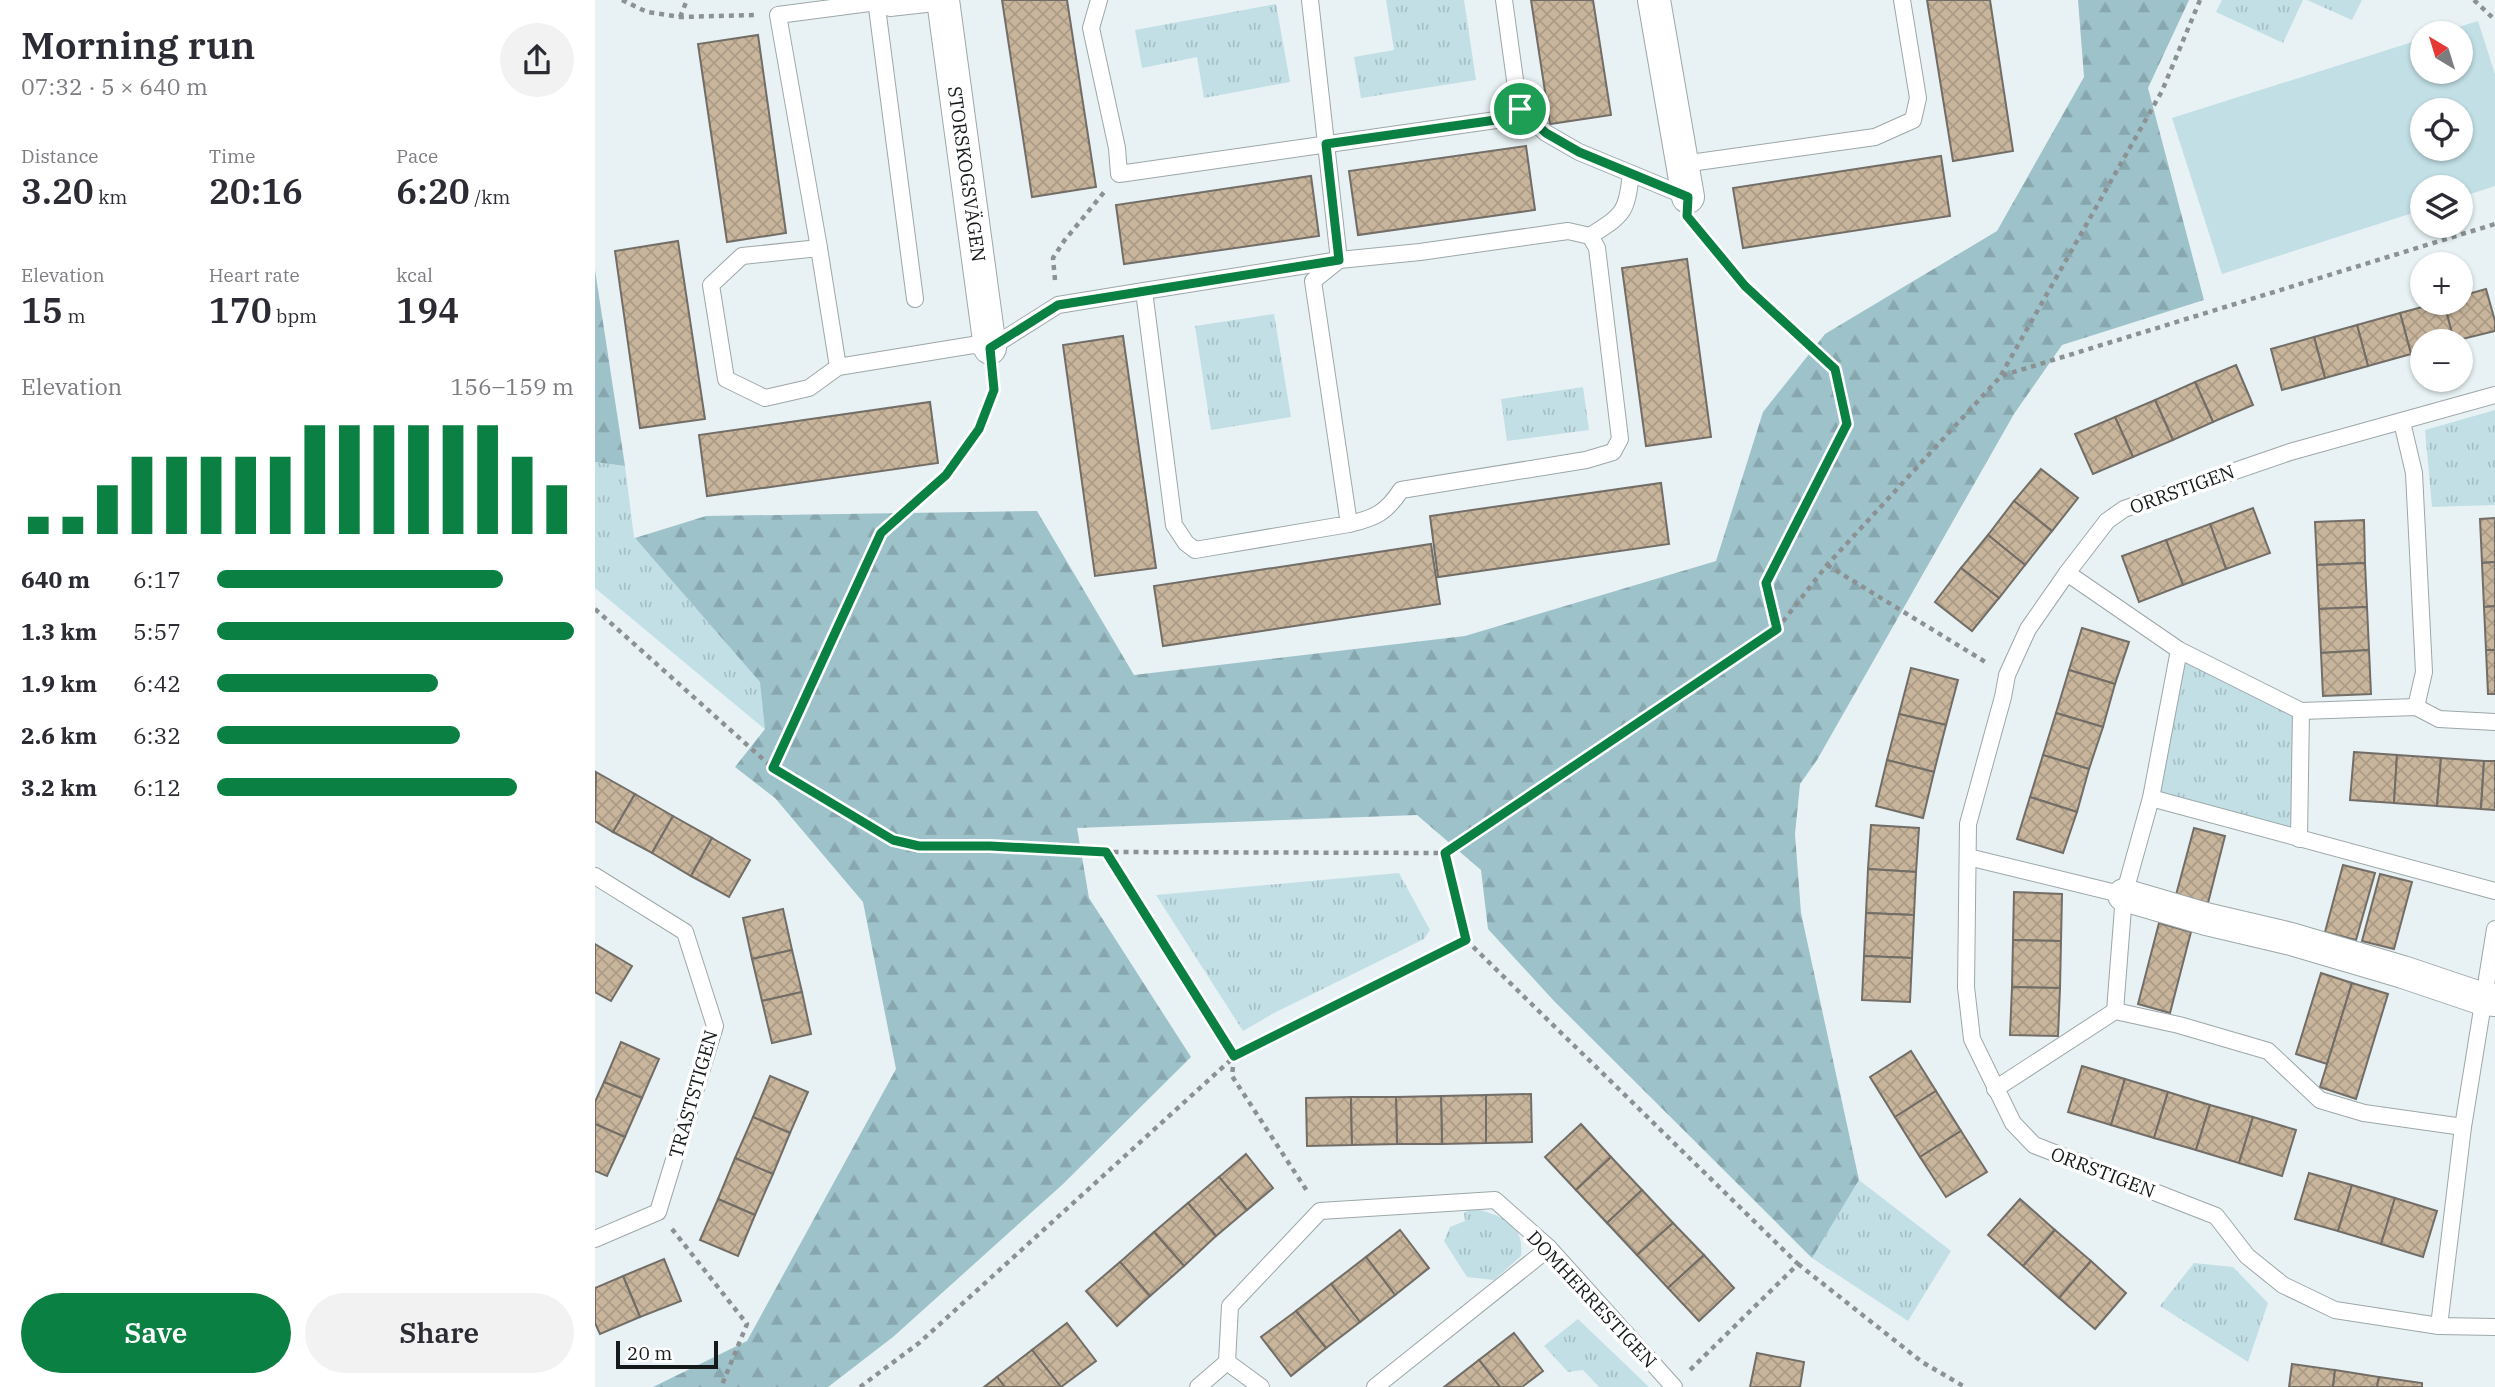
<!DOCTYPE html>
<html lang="en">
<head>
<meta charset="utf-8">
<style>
	:root { --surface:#fff; --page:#f2f2f3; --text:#2b2b33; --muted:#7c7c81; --accent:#0b8043 }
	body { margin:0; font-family:"IBM Plex Serif",serif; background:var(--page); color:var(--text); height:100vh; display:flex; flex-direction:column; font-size:26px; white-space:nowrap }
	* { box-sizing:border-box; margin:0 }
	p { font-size:23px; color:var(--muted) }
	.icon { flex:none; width:38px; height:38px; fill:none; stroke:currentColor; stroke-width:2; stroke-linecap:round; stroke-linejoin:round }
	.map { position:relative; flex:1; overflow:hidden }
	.side { display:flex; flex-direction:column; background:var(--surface); width:595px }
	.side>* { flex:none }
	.needle { width:46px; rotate:322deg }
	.controls { position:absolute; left:1815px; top:21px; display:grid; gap:14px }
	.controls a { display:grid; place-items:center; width:63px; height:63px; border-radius:50%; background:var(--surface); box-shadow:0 2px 5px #0004; font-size:35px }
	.scale { position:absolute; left:21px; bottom:18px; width:102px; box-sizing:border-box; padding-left:7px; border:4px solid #16191a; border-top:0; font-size:19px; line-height:24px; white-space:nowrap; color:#16191a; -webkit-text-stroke:5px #fff; paint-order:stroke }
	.pin { position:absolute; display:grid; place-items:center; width:60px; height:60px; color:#fff; margin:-30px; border:4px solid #fff; border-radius:50%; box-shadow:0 2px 7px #0007 }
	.round { display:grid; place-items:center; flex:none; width:74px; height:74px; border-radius:37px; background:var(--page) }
	.headline { display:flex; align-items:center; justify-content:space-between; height:119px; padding:0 21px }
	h1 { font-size:38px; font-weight:600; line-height:52px }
	.metrics { display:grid; grid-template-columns:repeat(3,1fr); gap:10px; height:119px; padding:7px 21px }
	.metrics div { display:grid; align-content:center }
	.metrics b { font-size:35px; font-weight:600 }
	.metrics small { font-size:19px; font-weight:400 }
	.metrics p { font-size:19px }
	.chart { height:196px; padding:14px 21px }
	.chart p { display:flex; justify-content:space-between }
	.chart svg { width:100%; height:126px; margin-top:7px; stroke:var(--accent); stroke-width:6 }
	.cta { display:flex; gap:14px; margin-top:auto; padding:14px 21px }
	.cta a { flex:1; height:80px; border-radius:42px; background:var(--accent); color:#fff; font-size:28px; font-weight:600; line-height:80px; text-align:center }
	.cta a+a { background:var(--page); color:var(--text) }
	ul { padding:0 21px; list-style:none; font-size:23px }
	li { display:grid; grid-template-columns:112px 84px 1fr; align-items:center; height:52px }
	li i { height:18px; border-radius:9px; background:var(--accent) }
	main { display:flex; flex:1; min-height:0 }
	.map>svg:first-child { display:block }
	.grass { fill:url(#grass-tufts) }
	.forest { fill:url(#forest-firs) }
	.garden { fill:#c2dfe6; fill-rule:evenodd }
	.building { fill:url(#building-cross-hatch); stroke:#726d67; stroke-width:2 }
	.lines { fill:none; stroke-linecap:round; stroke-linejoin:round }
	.lane-casing { stroke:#9da7a9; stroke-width:18 }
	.street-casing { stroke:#9da7a9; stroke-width:34 }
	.path { stroke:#8c9294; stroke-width:4.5; stroke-dasharray:5 5; stroke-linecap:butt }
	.lane { stroke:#fff; stroke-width:16 }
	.street { stroke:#fff; stroke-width:32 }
	.route-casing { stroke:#fff; stroke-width:14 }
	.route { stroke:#0b8043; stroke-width:9 }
	.labels { text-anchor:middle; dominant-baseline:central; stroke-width:7; stroke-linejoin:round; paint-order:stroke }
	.street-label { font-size:19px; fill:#16191a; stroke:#fff }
</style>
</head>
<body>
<main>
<section class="side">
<div class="headline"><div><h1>Morning run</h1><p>07:32 · 5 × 640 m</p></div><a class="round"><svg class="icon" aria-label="share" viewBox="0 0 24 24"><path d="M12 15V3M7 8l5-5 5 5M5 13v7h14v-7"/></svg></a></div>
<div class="metrics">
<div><p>Distance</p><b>3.20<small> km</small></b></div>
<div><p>Time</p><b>20:16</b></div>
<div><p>Pace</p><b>6:20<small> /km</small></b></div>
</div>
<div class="metrics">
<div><p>Elevation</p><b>15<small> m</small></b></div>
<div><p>Heart rate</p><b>170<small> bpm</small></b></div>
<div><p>kcal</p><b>194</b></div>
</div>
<div class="chart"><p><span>Elevation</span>156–159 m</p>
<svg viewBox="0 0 160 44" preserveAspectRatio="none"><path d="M5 44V38M15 44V38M25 44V27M35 44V17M45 44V17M55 44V17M65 44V17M75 44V17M85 44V6M95 44V6M105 44V6M115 44V6M125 44V6M135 44V6M145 44V17M155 44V27"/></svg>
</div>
<ul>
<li><b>640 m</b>6:17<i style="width:80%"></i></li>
<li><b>1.3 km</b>5:57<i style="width:100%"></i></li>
<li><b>1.9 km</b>6:42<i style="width:62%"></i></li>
<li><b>2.6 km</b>6:32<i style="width:68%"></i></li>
<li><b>3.2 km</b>6:12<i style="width:84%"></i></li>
</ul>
<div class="cta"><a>Save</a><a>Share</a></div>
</section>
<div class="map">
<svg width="1900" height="1387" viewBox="0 0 1900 1387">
	<defs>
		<pattern id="grass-tufts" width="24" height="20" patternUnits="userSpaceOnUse" patternTransform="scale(1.75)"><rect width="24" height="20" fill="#c2dfe6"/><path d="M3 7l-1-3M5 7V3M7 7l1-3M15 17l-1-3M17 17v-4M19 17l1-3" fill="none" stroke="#a6bfc5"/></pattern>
		<pattern id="forest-firs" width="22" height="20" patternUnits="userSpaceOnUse" patternTransform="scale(1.75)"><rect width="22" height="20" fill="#9ec2ca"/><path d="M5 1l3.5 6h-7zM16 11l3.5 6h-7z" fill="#87a6ad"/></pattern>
		<pattern id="building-cross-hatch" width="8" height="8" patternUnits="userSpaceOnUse" patternTransform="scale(1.75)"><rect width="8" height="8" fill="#c8b59c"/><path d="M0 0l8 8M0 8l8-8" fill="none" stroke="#ab9b86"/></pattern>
	</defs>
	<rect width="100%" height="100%" fill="#e8f2f4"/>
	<g class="grass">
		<polygon points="791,0 869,0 881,80 766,98 759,57 799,50"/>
		<polygon points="1627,0 1708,0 1688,43 1621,12"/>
		<polygon points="1712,0 1767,0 1757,20"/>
		<polygon points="681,4 695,82 609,98 602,57 547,68 540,30"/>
		<polygon points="679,314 696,417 616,430 600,326"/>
		<polygon points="988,387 994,430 912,441 906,399"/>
		<polygon points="1900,410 1900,505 1837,507 1830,430"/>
		<polygon points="0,462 30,466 39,537 166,682 172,731 0,588"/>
		<polygon points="1584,650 1706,711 1704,839 1556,798"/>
		<polygon points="804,873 835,930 829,939 679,1013 648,1031 561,895"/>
		<polygon points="1264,1180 1356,1251 1313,1321 1217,1258"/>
		<path d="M 878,1208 C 905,1216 930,1221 926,1256 L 899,1280 L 872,1277 L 849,1241 L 855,1227 L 870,1221 L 869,1213 Z"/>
		<polygon points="1599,1263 1638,1267 1673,1303 1653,1362 1565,1306"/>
		<polygon points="983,1319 1054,1387 1004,1387 988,1370 973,1372 949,1346"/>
	</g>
	<g class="forest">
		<polygon points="1483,0 1594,0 1553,88 1609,300 1467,345 1419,414 1222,760 1205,784 1200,834 1206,913 1264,1180 1217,1258 959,1001 893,929 886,870 822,815 482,828 494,898 596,1057 467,1185 298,1337 233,1387 58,1387 152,1341 301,1069 268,902 180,798 140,767 170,729 165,682 40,538 111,516 442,511 539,675 870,636 1121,561 1168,412 1230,334 1402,231 1489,77"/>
		<polygon points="0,270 30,466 0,462"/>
	</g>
	<path class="garden" d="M 1883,21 L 1900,74 L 1900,186 L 1866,197 L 1866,187 L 1827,187 L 1827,210 L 1627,274 L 1577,118 L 1827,39 L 1827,72 L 1866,72 L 1866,33 L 1844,33 ZM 1827,110 L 1866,110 L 1866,149 L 1827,149 Z"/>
	<g class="building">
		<polygon points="407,0 472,0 501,187 437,197"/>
		<polygon points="936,0 998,0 1016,115 955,124"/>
		<polygon points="1332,0 1395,0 1418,151 1358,161"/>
		<polygon points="163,35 191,233 132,242 103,44"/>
		<polygon points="931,146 940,210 763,235 754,171"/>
		<polygon points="1346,156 1355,216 1148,248 1138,188"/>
		<polygon points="716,176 724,236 529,264 521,205"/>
		<polygon points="83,241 110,419 45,428 20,251"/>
		<polygon points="1092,259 1116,437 1051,446 1027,268"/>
		<polygon points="1891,289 1900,321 1900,331 1859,341 1849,303 1866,303 1866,296"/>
		<polygon points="1842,303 1849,303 1859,341 1827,341 1827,351 1816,354 1805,313"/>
		<polygon points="1805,313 1816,354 1773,366 1762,325"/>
		<polygon points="1762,325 1773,366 1730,378 1719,337"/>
		<polygon points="528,336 561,568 500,576 468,345"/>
		<polygon points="1719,337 1730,378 1687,390 1676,349"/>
		<polygon points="1641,365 1658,405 1618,422 1600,382"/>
		<polygon points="1600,382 1618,422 1578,440 1560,400"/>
		<polygon points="1560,400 1578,440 1538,457 1520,417"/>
		<polygon points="335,402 343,463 112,496 104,435"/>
		<polygon points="1520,417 1538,457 1498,474 1480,434"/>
		<polygon points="1446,469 1483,498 1457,531 1419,501"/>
		<polygon points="1066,483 1074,544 843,577 835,516"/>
		<polygon points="1419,501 1457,531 1430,565 1393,535"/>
		<polygon points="1658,508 1675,553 1631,569 1615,524"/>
		<polygon points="1900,518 1900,562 1887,563 1885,519"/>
		<polygon points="1769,520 1770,563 1722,565 1720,522"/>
		<polygon points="1615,524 1631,569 1588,585 1571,540"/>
		<polygon points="1393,535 1430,565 1404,598 1366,568"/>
		<polygon points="1571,540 1588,585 1544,602 1527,556"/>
		<polygon points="836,544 845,604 568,646 559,586"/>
		<polygon points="1900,562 1900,606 1889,607 1887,563"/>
		<polygon points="1770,563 1772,607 1724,609 1722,565"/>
		<polygon points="1366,568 1404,598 1377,631 1340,602"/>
		<polygon points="1900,606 1900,650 1891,650 1889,607"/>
		<polygon points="1772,607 1774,650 1726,653 1724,609"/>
		<polygon points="1487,628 1534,642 1520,684 1474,670"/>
		<polygon points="1774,650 1776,694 1728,696 1726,653"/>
		<polygon points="1891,650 1900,650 1900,694 1893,694"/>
		<polygon points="1316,668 1363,680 1351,725 1304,714"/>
		<polygon points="1474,670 1520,684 1508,727 1461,713"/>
		<polygon points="1461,713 1508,727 1494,769 1448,755"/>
		<polygon points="1304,714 1351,725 1339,772 1292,760"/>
		<polygon points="1759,752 1802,755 1799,803 1755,800"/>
		<polygon points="1448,755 1494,769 1482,812 1435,797"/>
		<polygon points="1802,755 1846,758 1842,806 1799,803"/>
		<polygon points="1846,758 1889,761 1886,809 1842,806"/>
		<polygon points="1292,760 1339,772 1328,818 1281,806"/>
		<polygon points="1889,761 1900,761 1900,810 1886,809"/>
		<polygon points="1,772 40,794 18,832 0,821"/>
		<polygon points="40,794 78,816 57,853 18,832"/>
		<polygon points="1435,797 1482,812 1468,853 1422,839"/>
		<polygon points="78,816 117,838 96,876 57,853"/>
		<polygon points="1276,825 1324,828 1321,872 1273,869"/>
		<polygon points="1599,828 1630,836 1613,903 1581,895"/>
		<polygon points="117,838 155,860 134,897 96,876"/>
		<polygon points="1748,865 1780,873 1761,940 1730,932"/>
		<polygon points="1273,869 1321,872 1319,915 1271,913"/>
		<polygon points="1785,874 1817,882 1799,949 1767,941"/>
		<polygon points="1419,892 1467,894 1466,941 1418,940"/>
		<polygon points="188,909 197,950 157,959 148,918"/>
		<polygon points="1271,913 1319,915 1317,958 1269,956"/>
		<polygon points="1564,923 1596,932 1575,1013 1543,1004"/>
		<polygon points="1418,940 1466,941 1465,988 1417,987"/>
		<polygon points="0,944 37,966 16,1001 0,992"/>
		<polygon points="197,950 207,992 167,1001 157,959"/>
		<polygon points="1269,956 1317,958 1315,1002 1267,1000"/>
		<polygon points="1726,973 1757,983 1732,1064 1701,1054"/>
		<polygon points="1757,983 1793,994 1761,1099 1725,1087"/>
		<polygon points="1417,987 1465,988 1463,1036 1415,1035"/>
		<polygon points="207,992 216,1034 177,1043 167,1001"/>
		<polygon points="26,1042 64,1059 47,1098 9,1082"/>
		<polygon points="1316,1051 1341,1091 1300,1117 1275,1077"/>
		<polygon points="1487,1066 1530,1079 1516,1125 1473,1112"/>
		<polygon points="175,1076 213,1092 195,1133 158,1117"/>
		<polygon points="1530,1079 1573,1092 1559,1138 1516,1125"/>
		<polygon points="9,1082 47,1098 30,1137 0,1124 0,1102"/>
		<polygon points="1341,1091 1366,1131 1325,1157 1300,1117"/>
		<polygon points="1573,1092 1615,1105 1601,1150 1559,1138"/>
		<polygon points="936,1094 937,1142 891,1143 891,1095"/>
		<polygon points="891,1095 891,1143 847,1144 846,1096"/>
		<polygon points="846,1096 847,1144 802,1144 801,1097"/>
		<polygon points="756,1097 757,1145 712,1146 711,1098"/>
		<polygon points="756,1097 801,1097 802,1144 757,1145"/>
		<polygon points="1615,1105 1658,1117 1644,1163 1601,1150"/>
		<polygon points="158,1117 195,1133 178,1174 140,1158"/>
		<polygon points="1658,1117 1701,1130 1687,1176 1644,1163"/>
		<polygon points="0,1124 30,1137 12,1176 0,1171"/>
		<polygon points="986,1124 1016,1157 981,1190 950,1157"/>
		<polygon points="1366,1131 1392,1172 1351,1197 1325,1157"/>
		<polygon points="651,1154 678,1188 652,1210 624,1177"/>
		<polygon points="1016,1157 1047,1190 1012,1223 981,1190"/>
		<polygon points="140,1158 178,1174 160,1215 123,1199"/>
		<polygon points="1714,1173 1757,1185 1743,1231 1700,1219"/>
		<polygon points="624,1177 652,1210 621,1236 593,1203"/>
		<polygon points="1757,1185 1800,1198 1786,1244 1743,1231"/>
		<polygon points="1047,1190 1078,1223 1042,1255 1012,1223"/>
		<polygon points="1800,1198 1842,1211 1828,1257 1786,1244"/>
		<polygon points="123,1199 160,1215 143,1256 105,1240"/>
		<polygon points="1425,1199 1460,1230 1428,1266 1393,1235"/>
		<polygon points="593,1203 621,1236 589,1266 559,1232"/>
		<polygon points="1078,1223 1109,1255 1073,1288 1042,1255"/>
		<polygon points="805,1230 834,1268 800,1295 771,1257"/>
		<polygon points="1460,1230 1496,1261 1464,1298 1428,1266"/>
		<polygon points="559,1232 589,1266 555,1296 525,1262"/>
		<polygon points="1109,1255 1139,1288 1104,1321 1073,1288"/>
		<polygon points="771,1257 800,1295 765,1322 736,1284"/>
		<polygon points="69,1259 86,1301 45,1317 28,1276"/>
		<polygon points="1496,1261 1531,1293 1500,1329 1464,1298"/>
		<polygon points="525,1262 555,1296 522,1326 491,1291"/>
		<polygon points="28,1276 45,1317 5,1334 0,1323 0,1288"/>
		<polygon points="736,1284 765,1322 731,1348 701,1311"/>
		<polygon points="701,1311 731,1348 696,1376 666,1337"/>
		<polygon points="472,1323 501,1361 466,1387 437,1350"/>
		<polygon points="919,1333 948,1371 927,1387 905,1387 884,1360"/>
		<polygon points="437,1350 466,1387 410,1387 402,1377"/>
		<polygon points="1162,1353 1209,1362 1205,1387 1155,1387"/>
		<polygon points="884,1360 905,1387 849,1387"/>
		<polygon points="1697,1364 1740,1370 1738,1387 1694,1387"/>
		<polygon points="1740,1370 1784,1377 1782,1387 1738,1387"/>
		<polygon points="402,1377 410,1387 389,1387"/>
		<polygon points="1784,1377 1827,1383 1827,1387 1782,1387"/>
	</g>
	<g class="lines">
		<g class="lane-casing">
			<g id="lane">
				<polyline points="281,0 320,299"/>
				<polyline points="504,0 496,28 522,148 524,174 915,118 924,109 909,0"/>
				<path d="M 715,0 L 744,260 L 825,252 L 973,231 L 995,236 L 1002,248 L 1025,439 L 1018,452 L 991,460 L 806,490 C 791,513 780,518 754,524"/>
				<polyline points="924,109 951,133 984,152 1093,197"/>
				<polyline points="1088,164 1280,137 1318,120 1323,98 1307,0"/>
				<path d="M 995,236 C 1029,214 1031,214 1036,174"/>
				<polyline points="224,248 183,15 282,2 295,8 349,2"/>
				<polyline points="243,367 224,248 147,256 116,285 131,379 170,398 214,388 243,367 378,345 395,348 463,305 549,291 579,525 591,543 600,550 754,524 718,281 744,260 549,291"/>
				<polyline points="1900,395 1695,452 1529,509 1512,521 1472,573 1433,629 1412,675 1408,697 1373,824 1371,987 1377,1039 1418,1123 1439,1145 1621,1216 1652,1256 1688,1285 1740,1310 1844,1326 1900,1327"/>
				<polyline points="1807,422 1819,473 1829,672 1821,707"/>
				<polyline points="1472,573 1584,650 1706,711 1821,707 1844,719 1900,722"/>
				<polyline points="1556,798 1900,891"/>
				<polyline points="1704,839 1706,711"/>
				<polyline points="1373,857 1529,895"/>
				<polyline points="0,876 90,932 120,1026 63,1212 0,1239"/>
				<polyline points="1520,1011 1529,895 1556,798 1584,650"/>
				<polyline points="1400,1089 1520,1011 1584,1025 1673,1051 1725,1100 1769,1113 1868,1127"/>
				<polyline points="1844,1326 1868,1127 1900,929"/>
				<polyline points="632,1362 666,1387"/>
				<polyline points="603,1387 632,1362 635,1306 725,1211 900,1200 954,1248 1079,1387"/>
				<polyline points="780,1387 954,1248"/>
			</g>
		</g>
		<g class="street-casing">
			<g id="street">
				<polyline points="348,0 395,348"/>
				<polyline points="1059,0 1093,197"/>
				<polyline points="1529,895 1611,919 1696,939 1808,972 1888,999 1900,1000"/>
			</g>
		</g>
		<g class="path">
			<polyline points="27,0 52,12 85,17 160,15"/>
			<polyline points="1879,0 1900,20"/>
			<polyline points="85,17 92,0"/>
			<polyline points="1102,228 1150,286 1240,369 1252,424 1171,583 1181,628"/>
			<polyline points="460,280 458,258 469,241 510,191"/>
			<polyline points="1406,375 1567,91 1605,0"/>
			<polyline points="1232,565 1392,663"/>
			<polyline points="0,609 178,768 298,840 324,846 395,846 511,852 850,853 871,940 639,1057 511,852"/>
			<polyline points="178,768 286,533 351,475 384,429 399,390 398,380"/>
			<polyline points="850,853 1182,629 1232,565 1406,376 1900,224"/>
			<polyline points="871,940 1203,1264 1095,1370"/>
			<polyline points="639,1057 637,1076 712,1191"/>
			<polyline points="77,1229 152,1324 126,1387"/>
			<polyline points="1203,1264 1327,1362 1370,1387"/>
			<polyline points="265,1387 324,1343 639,1057"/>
		</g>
		<use href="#lane" class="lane"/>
		<use href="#street" class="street"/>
	</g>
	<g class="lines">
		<g class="route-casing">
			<polygon id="route" points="925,109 951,133 984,152 1093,197 1092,216 1150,286 1240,369 1252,424 1171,583 1182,629 850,853 871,940 639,1056 511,852 395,846 324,846 298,840 178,768 286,533 351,475 384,429 399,390 395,348 463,305 744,260 731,144 915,118"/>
		</g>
		<use href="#route" class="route"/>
	</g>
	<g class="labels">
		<g class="street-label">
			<text transform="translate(372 174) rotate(82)">STORSKOGSVÄGEN</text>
			<text transform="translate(1587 489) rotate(-20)">ORRSTIGEN</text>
			<text transform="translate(98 1094) rotate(-74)">TRASTSTIGEN</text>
			<text transform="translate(1508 1172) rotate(21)">ORRSTIGEN</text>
			<text transform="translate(997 1299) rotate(47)">DOMHERRESTIGEN</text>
		</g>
	</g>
</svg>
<div class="controls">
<a><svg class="needle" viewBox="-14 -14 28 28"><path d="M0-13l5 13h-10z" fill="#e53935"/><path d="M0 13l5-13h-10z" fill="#7c7c81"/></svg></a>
<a><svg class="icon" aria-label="locate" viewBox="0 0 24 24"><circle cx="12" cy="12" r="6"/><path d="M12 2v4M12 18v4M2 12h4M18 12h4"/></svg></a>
<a><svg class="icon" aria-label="layers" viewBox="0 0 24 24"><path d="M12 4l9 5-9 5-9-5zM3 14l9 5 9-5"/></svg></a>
<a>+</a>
<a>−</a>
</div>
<div class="scale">20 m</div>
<div class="pin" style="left:925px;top:109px;background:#1e9e55"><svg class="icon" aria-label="arrive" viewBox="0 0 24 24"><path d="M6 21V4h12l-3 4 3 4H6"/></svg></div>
</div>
</main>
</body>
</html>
